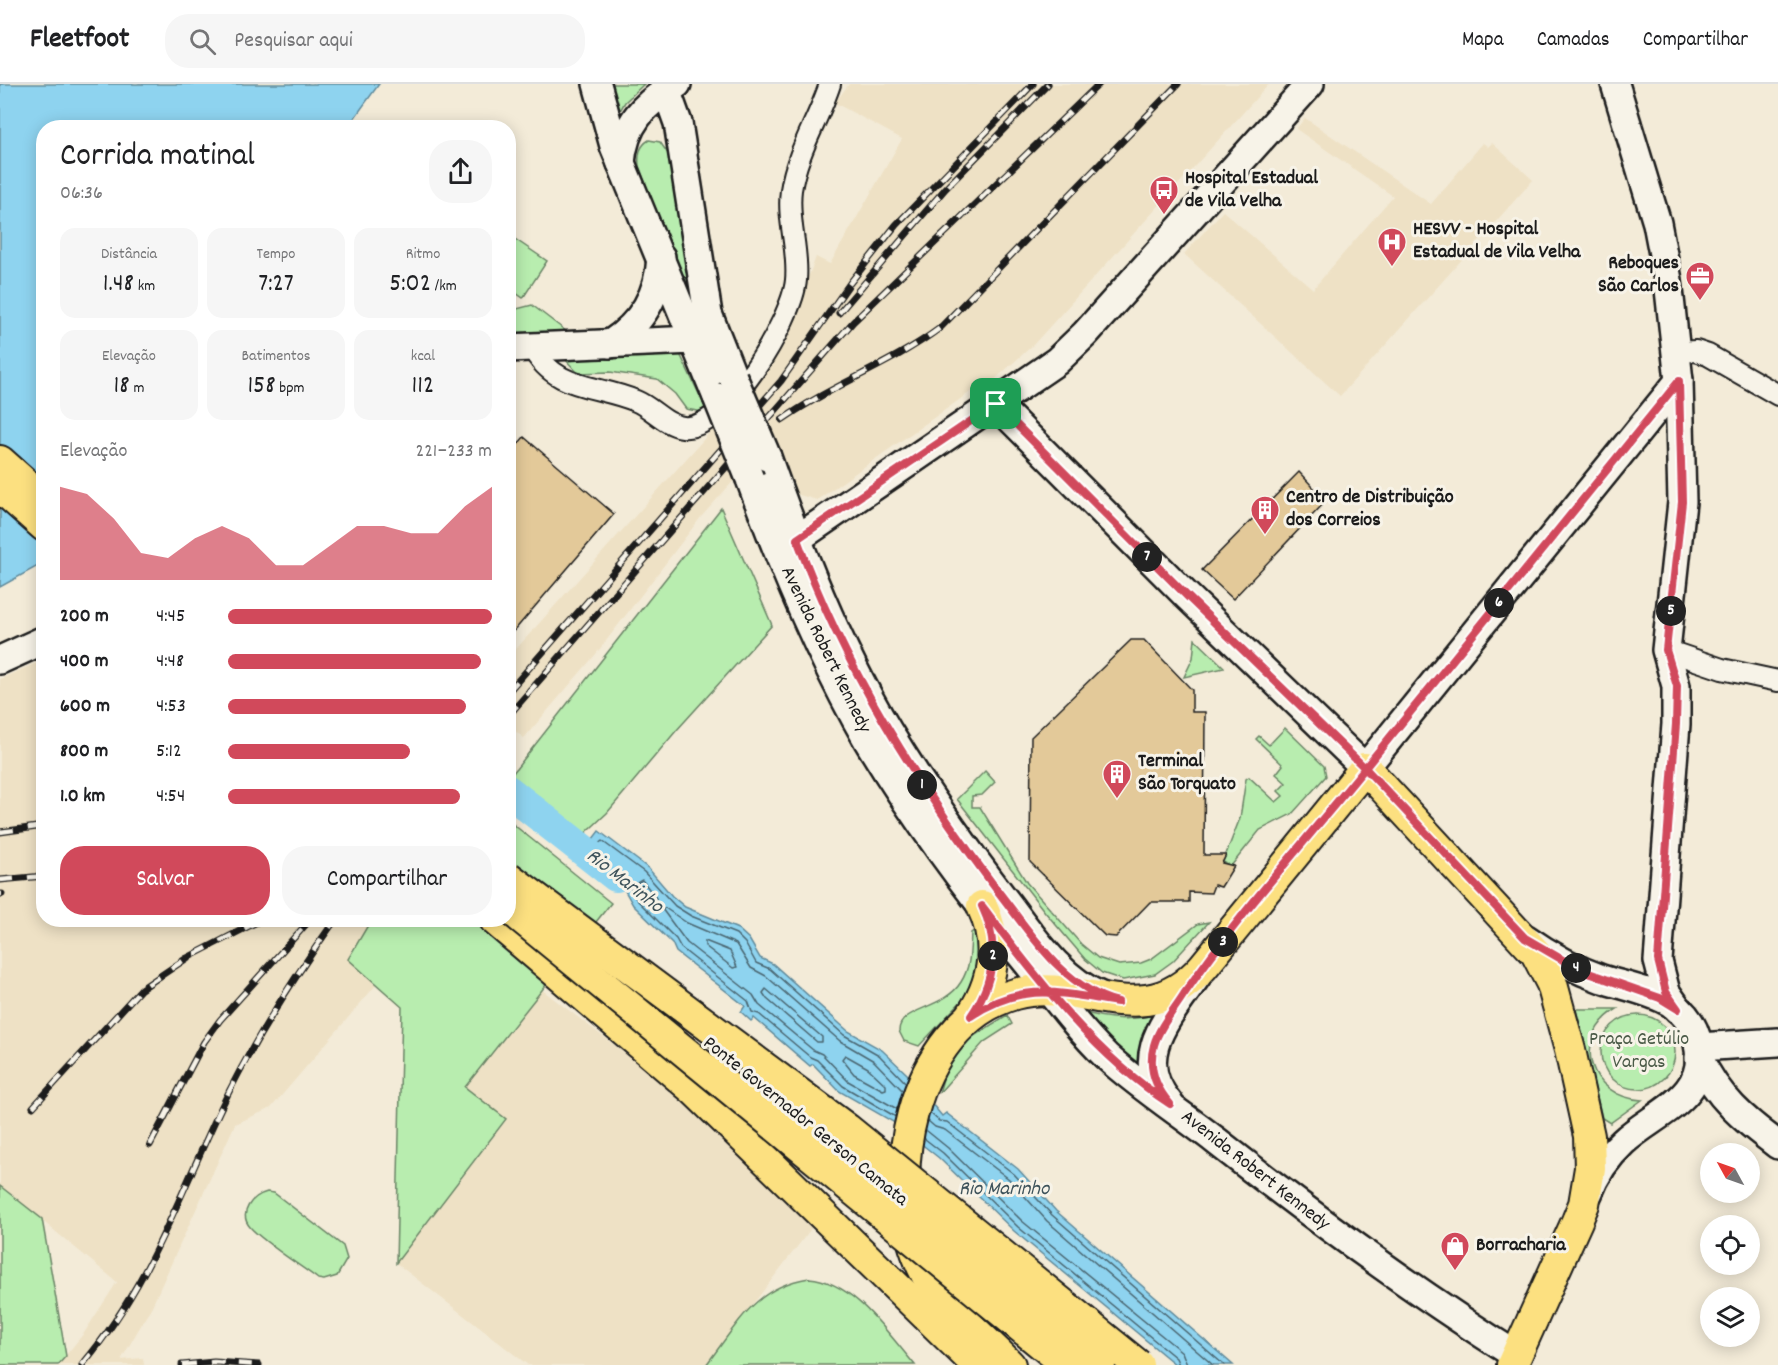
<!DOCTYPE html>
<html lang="pt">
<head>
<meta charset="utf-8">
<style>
	:root { --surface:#fff; --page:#f6f6f6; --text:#202124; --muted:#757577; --line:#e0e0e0; --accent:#d1495b }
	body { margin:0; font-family:Dekko,sans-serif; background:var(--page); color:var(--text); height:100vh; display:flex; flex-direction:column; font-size:22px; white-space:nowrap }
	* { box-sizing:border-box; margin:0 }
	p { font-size:20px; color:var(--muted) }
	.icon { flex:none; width:33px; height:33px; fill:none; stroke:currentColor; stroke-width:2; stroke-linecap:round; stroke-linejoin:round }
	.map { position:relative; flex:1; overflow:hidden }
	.details { position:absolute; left:36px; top:36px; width:480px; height:807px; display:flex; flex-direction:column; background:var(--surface); border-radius:24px; box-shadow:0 3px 15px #0003 }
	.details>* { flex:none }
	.needle { width:39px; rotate:310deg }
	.tools { position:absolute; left:1700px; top:1059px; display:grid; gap:12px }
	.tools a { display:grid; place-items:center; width:60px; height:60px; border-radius:50%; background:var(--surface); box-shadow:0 3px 15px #0003; font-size:30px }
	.pin { position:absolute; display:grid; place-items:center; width:51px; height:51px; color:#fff; margin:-26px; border-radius:12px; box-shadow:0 3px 9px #0006 }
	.km { position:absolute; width:30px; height:30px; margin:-15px; border-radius:50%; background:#222; color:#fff; font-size:16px; line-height:30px; text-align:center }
	.round { display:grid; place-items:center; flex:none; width:63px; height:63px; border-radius:24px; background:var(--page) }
	.headline { display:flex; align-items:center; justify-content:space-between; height:102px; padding:0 24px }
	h1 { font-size:33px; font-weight:600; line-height:45px }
	.figures { display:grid; grid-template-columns:repeat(3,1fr); gap:9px; height:102px; padding:6px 24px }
	.figures div { display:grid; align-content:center; border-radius:15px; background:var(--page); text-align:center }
	.figures b { font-size:26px; font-weight:600 }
	.figures small { font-size:16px; font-weight:400 }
	.figures p { font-size:16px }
	.chart { height:168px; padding:12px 24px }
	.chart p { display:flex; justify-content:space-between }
	.chart svg { width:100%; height:108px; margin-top:6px; fill:var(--accent); opacity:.7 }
	.primary-button { display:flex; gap:12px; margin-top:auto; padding:12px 24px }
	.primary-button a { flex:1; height:69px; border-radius:24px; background:var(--accent); color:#fff; font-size:24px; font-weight:600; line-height:69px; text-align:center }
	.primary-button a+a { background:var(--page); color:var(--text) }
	ul { padding:0 24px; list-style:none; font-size:20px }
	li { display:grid; grid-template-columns:96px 72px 1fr; align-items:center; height:45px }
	li i { height:15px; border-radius:8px; background:var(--accent) }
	header { display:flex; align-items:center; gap:36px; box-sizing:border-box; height:84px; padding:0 30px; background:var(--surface); border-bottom:2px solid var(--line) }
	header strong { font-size:28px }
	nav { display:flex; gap:33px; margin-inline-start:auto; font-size:21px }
	.search { width:420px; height:54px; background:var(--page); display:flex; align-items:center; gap:15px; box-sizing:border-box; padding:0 21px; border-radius:24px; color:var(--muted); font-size:22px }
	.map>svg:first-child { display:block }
	.built { fill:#eee1c5 }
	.green { fill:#b8edaf; stroke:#6a8466; stroke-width:1.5 }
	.water { fill:#8ed3ef; stroke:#608a9b; stroke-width:1.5 }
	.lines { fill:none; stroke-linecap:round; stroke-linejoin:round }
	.shore { stroke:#4a6570; stroke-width:1.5 }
	.river { stroke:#8ed3ef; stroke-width:32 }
	.building { fill:#e3c999; stroke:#1c1c1c; stroke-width:1.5 }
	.street-casing { stroke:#1c1c1c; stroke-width:24 }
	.secondary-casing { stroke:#1c1c1c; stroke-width:32 }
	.primary-casing { stroke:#1c1c1c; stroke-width:34 }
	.street { stroke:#f7f3e8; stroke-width:20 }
	.secondary { stroke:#f7f3e8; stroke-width:27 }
	.primary { stroke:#fce080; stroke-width:30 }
	.rail-casing { stroke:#1c1c1c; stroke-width:7 }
	.rail { stroke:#f7f3e8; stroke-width:4.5; stroke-dasharray:14; stroke-linecap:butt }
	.secondary-bridge-casing { stroke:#1c1c1c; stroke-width:32; stroke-linecap:butt }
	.primary-bridge-casing { stroke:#1c1c1c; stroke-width:34; stroke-linecap:butt }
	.secondary-bridge { stroke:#f7f3e8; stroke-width:27 }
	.primary-bridge { stroke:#fce080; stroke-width:30 }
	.route-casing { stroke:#fff; stroke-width:12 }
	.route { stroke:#d1495b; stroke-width:8 }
	.labels { text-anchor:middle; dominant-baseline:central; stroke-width:6; stroke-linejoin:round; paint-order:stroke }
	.poi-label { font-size:20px; font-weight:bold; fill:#1c1c1c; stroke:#f7f3e8; text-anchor:start }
	.street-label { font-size:20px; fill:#1c1c1c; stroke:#f7f3e8 }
	.park-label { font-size:20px; fill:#4b5b48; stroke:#f7f3e8 }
	.water-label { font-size:21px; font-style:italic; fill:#3e535b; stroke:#f7f3e8 }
</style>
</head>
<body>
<header>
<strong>Fleetfoot</strong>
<div class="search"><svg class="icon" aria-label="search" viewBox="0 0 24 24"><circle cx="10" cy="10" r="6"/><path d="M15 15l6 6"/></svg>Pesquisar aqui</div>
<nav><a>Mapa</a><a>Camadas</a><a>Compartilhar</a></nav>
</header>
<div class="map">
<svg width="1778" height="1281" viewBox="0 0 1778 1281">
	<rect width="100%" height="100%" fill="#f3ebd8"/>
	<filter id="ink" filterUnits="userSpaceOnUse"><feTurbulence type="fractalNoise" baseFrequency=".0167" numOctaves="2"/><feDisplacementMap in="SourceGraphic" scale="12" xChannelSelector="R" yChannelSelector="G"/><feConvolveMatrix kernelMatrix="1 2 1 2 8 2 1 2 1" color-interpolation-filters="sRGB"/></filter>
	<g filter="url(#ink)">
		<g class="built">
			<polygon points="849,0 1269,0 1033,261 992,298 986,297 817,416 737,393 701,433 596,570 524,654 509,642 509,573 729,327 791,238 816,173 830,180 902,55 835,19"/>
			<polygon points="1305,34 1431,120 1483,59 1488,63 1492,59 1533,96 1340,312 1184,170 1223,127 1313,205 1393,112 1296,45"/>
			<polygon points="43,576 44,836 371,836 348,875 376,901 271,1024 235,1040 152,1222 121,1276 143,1274 144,1281 58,1281 84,1249 117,1198 0,1102 0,595"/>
			<polygon points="541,905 827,1124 706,1281 528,1281 396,1179 506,1036 465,1003"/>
		</g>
		<g class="green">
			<polygon points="606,0 644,0 625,18 618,30"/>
			<path d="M 649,56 L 660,58 L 669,71 L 691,188 L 722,302 L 639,82 C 638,71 639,62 649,56 Z"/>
			<polygon points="509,151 547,177 523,214 509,204"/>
			<polygon points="532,221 571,251 509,252 509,227"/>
			<polygon points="680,270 708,329 686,325 675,310 657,295 610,288 578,289 563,273"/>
			<polygon points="721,424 772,541 676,647 607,729 579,755 509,698 509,694"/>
			<polygon points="1195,555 1224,583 1224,584 1184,593 1193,574"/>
			<polygon points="1285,644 1324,682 1326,692 1292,730 1260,746 1231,782 1223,778 1240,734 1246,695 1249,693 1276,718 1283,712 1278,707 1286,699 1276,690 1283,681 1256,655 1259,652 1269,661"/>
			<polygon points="985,687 995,698 982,711 972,712 972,723 980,723 1027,799 1081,860 1098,874 1119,881 1141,879 1151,875 1198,840 1209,838 1173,877 1155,890 1123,896 1102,889 1085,875 1045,828 957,715"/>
			<polygon points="509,737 611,819 465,1003 506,1035 396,1179 402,923 348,875 371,836 508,836"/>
			<path d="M 975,846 L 981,869 L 967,911 L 919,962 L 904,957 L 899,947 C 899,923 944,926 961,898 C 971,882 970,867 971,849 Z"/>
			<path d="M 1576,925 L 1617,925 C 1570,954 1589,1013 1642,1016 L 1610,1039 L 1602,1034 Z"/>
			<path d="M 1080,927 C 1110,937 1136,937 1165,928 L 1140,963 L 1140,987 Z"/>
			<polygon points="1007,931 1012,940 984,958 939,1009 947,981 969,955"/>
			<circle cx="1638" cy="968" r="37"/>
			<polygon points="0,1102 42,1135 66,1272 58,1281 0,1281"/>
			<path d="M 267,1108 L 274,1109 L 343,1162 L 347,1175 L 337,1192 L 324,1196 L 318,1195 C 301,1182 263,1158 250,1143 C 238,1129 252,1112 267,1108 Z"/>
			<path d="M 809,1194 C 855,1198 887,1249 915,1281 L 706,1281 C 738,1240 754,1203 809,1194 Z"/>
		</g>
		<g class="water">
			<polygon points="0,0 379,0 348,43 44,44 43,475 38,482 0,503"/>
			<polygon points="599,747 648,784 672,812 685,823 738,845 749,855 760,874 773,880 848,947 882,966 907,990 942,1032 946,1029 1018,1085 1056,1127 1233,1281 1176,1281 1014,1147 939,1074 895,1039 839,1007 813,980 810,982 754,934 751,937 741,928 745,922 676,868 672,859 633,821 620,798 582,769"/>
		</g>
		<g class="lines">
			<g class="shore">
				<polygon points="642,796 656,814 655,818 642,810 637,799"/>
				<polygon points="705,857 730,867 737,883 733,884 705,862"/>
				<polygon points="766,905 822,953 822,958 817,958 767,915 763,909"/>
				<polygon points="845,971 868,984 886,1001 886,1005 883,1006 854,990 842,975"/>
				<polyline points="897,1025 848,997 822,970 813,966 759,921 753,911 687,859 662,825 665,824 687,839 736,860 751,884 766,892 840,957 874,977 903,1007"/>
				<polyline points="930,1029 939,1037 947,1038 1014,1090 1052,1131 1224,1281"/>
				<polyline points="896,1033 843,1002 817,976 810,973 759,930 752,928 748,917 681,864 676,855 637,816 624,794 593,769 592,765 602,757 644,788 675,822 691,832 736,850 745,859 756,879 770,885 844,951 879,971 906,999"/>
				<polyline points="928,1037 935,1043 945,1046 1009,1095 1047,1137 1213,1281"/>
				<polyline points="927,1047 948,1064 1022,1137 1182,1268 1187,1281"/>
				<polyline points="925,1055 943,1069 1018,1143 1176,1274 1179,1281"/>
			</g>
			<polyline class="river" points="508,707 616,792"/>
		</g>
		<g class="building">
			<polygon points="524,353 614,430 508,554 508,372"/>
			<polygon points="1299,388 1326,417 1233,515 1202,486"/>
			<polygon points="1131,556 1144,556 1192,606 1192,628 1205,628 1204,771 1226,771 1222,779 1234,782 1221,803 1214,801 1211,809 1189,808 1189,818 1150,818 1116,853 1105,852 1030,778 1031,653"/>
		</g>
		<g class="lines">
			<g class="street-casing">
				<g id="street">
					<path d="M 532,263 C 555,307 596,300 636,317 C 653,324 665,341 683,343 C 726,348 793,234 796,196 C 799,166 787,137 791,106 C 797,67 818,37 830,0"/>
					<polyline points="1676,268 1696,267 1708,271 1778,311"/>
					<polyline points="1666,566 1722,585 1778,597"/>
				</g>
			</g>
			<g class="secondary-casing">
				<g id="secondary">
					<polyline points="597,0 614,62 717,313"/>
					<polyline points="664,0 678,39 708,230 733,293"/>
					<polyline points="1615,0 1657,139 1668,196 1679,297 1682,418 1666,566 1676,602 1676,640 1658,877 1666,908 1678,925"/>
					<path d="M 621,79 C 624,40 644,19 677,0"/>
					<path d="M 610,260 C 642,239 659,211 661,173"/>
					<polyline points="508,264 694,256"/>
					<polyline points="996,320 1187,512 1365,684 1679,297"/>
					<path d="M 767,373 C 800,467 837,561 888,647 C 923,705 963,761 1004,815 C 1031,850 1060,896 1103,913"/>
					<path d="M 750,395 C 783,485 820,574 868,657 C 914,734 968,807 1025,876 C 1051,908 1076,943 1106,972 C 1140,1003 1179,1028 1215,1056 C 1313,1133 1412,1206 1517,1272"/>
					<polyline points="797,455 1057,277 1085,250 1310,0"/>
					<polyline points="0,576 44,556"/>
					<path d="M 1525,854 C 1549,871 1574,885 1602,895 C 1624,902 1651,907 1671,919 C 1685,929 1695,943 1698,960 C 1710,1013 1654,1029 1623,1058 C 1608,1072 1595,1091 1588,1110"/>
					<polyline points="1699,963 1778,958"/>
					<path d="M 1699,974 C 1717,1013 1744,1036 1778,1061"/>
					<path d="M 1169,1019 C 1129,972 1170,932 1197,892"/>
				</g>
			</g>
			<g class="primary-casing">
				<g id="primary">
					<polyline points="0,377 37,410"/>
					<polyline points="0,403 44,442"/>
					<polyline points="495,836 694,1006 977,1281"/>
					<path d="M 971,932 C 994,898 1000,860 982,822"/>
					<path d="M 1010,1281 C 983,1252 947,1227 927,1192 C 878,1104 909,940 1015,910 C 1084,891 1142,952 1203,883 L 1365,684 L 1536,869 L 1552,900 L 1570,966 L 1589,1052 L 1590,1084 L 1584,1120 L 1577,1137 L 1512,1281"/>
				</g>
			</g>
			<use href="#street" class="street"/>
			<use href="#secondary" class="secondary"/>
			<use href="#primary" class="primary"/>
			<g class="rail-casing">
				<g id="rail">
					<polyline points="839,229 945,105 1048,0"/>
					<path d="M 782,336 C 833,300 889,282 940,244 L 1178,0"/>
					<polyline points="508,608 781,297 850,199 896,141 1033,0"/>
					<polyline points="508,632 853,238 1099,0"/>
					<polyline points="0,748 44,742"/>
					<polyline points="0,796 44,792"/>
					<polyline points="0,810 2,810"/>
					<polyline points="33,1023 141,905 187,874 261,836"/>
					<polyline points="150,1061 204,958 220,936 310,836"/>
					<path d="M 82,1281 C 148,1203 177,1117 220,1026 C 252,959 292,896 335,836"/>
					<polyline points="182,1281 214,1278 259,1281"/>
				</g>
			</g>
			<use href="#rail" class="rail"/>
			<g class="secondary-bridge-casing">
				<g id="secondary-bridge">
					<polyline points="733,293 767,373"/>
					<polyline points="717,313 750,395"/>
				</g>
			</g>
			<g class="primary-bridge-casing">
				<g id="primary-bridge">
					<polyline points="508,793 847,1045 1138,1281"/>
					<polyline points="508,823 1067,1281"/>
					<polyline points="780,1018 1100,1281"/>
				</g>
			</g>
			<use href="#secondary-bridge" class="secondary-bridge"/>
			<use href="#primary-bridge" class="primary-bridge"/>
		</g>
	</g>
	<g class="lines" filter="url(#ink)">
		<g class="route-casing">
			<path id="route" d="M 996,320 L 797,455 C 843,582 916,698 997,806 C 1030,848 1063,904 1118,918 C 1061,909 1022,897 971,932 C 994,898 1000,860 982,822 C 1037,894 1093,970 1170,1020 C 1155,1003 1148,983 1154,961 C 1159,943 1174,926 1184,910 C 1238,831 1304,759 1365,684 L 1525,854 L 1580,886 L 1660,914 L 1678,925 L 1666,908 L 1658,876 L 1676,640 L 1677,602 L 1666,566 L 1682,418 L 1679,297 L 1365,684 L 1187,512 L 996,320"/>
		</g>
		<use href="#route" class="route"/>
	</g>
	<defs>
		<g id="bus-pin" transform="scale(1.5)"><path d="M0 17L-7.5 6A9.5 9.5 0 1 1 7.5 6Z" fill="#d1495b" stroke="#f7f3e8"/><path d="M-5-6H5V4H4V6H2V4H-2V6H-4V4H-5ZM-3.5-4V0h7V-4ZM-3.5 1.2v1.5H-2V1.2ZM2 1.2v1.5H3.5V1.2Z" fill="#fff"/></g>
		<g id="hospital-pin" transform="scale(1.5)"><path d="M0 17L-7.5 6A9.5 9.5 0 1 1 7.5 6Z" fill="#d1495b" stroke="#f7f3e8"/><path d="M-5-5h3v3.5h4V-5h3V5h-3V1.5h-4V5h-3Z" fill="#fff"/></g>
		<g id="office-pin" transform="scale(1.5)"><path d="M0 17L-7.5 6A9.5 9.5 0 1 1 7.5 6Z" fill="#d1495b" stroke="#f7f3e8"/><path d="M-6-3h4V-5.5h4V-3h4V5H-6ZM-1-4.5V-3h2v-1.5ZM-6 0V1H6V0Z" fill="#fff"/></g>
		<g id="building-pin" transform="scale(1.5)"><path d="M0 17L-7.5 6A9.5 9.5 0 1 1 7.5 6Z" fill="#d1495b" stroke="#f7f3e8"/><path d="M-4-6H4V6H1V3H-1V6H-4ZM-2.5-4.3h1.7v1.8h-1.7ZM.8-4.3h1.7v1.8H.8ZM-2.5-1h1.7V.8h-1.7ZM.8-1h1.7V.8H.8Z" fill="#fff"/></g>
		<g id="shop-pin" transform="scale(1.5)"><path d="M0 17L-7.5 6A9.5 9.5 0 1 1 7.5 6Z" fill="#d1495b" stroke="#f7f3e8"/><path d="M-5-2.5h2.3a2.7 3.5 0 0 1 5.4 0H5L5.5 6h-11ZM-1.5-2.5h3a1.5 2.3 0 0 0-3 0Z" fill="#fff"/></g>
	</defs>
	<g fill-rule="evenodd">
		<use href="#bus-pin" x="1164" y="106"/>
		<use href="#hospital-pin" x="1392" y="158"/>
		<use href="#office-pin" x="1700" y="192"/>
		<use href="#building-pin" x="1265" y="426"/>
		<use href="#building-pin" x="1117" y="690"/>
		<use href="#shop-pin" x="1455" y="1162"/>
	</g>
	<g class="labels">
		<g class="poi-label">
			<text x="1185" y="95">Hospital Estadual<tspan x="1185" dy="23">de Vila Velha</tspan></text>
			<text x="1413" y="146">HESVV - Hospital<tspan x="1413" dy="23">Estadual de Vila Velha</tspan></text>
			<text x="1679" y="180" text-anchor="end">Reboques<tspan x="1679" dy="23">São Carlos</tspan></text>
			<text x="1286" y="414">Centro de Distribuição<tspan x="1286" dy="23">dos Correios</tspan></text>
			<text x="1138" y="678">Terminal<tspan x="1138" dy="23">São Torquato</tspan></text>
			<text x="1476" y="1162">Borracharia</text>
		</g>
		<g class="street-label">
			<text transform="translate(825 566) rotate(64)">Avenida Robert Kennedy</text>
			<text transform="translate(805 1038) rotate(39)">Ponte Governador Gerson Camata</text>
			<text transform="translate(1255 1087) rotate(38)">Avenida Robert Kennedy</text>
		</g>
		<g class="park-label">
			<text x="1639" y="956">Praça Getúlio<tspan x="1639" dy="23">Vargas</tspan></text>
		</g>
		<g class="water-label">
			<text transform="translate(624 798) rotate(38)">Rio Marinho</text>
			<text x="1004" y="1106">Rio Marinho</text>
		</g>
	</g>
</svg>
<div class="tools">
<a><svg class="needle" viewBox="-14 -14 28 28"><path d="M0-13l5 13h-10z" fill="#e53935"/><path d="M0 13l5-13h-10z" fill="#757577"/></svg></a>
<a><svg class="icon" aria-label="locate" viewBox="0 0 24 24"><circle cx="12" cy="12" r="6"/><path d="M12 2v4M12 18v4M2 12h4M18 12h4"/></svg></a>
<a><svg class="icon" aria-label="layers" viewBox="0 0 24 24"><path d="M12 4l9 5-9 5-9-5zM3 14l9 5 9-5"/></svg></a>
</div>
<div class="pin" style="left:996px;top:320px;background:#1e9e55"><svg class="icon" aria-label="arrive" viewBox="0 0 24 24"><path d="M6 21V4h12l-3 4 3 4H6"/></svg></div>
<b class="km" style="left:922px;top:701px">1</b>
<b class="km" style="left:993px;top:872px">2</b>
<b class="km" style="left:1223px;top:858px">3</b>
<b class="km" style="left:1576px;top:884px">4</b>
<b class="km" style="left:1671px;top:527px">5</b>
<b class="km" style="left:1499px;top:519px">6</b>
<b class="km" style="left:1147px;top:473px">7</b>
<section class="details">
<div class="headline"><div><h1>Corrida matinal</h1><p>06:36</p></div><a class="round"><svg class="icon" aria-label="share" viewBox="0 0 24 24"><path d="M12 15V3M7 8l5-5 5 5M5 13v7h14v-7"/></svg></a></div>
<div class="figures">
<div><p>Distância</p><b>1.48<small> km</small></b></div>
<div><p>Tempo</p><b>7:27</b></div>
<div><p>Ritmo</p><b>5:02<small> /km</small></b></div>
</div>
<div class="figures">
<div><p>Elevação</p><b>18<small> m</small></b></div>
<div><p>Batimentos</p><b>158<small> bpm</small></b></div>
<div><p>kcal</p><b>112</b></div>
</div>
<div class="chart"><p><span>Elevação</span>221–233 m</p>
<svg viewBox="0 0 160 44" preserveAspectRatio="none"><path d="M0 44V6L10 9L20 19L30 33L40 35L50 27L60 22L70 27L80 38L90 38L100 30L110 22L120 22L130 25L140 25L150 14L160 6V44z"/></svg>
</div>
<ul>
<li><b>200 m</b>4:45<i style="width:100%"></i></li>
<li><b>400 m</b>4:48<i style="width:96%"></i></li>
<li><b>600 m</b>4:53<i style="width:90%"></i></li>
<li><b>800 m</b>5:12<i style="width:69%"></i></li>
<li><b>1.0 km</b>4:54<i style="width:88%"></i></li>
</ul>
<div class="primary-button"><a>Salvar</a><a>Compartilhar</a></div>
</section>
</div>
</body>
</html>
